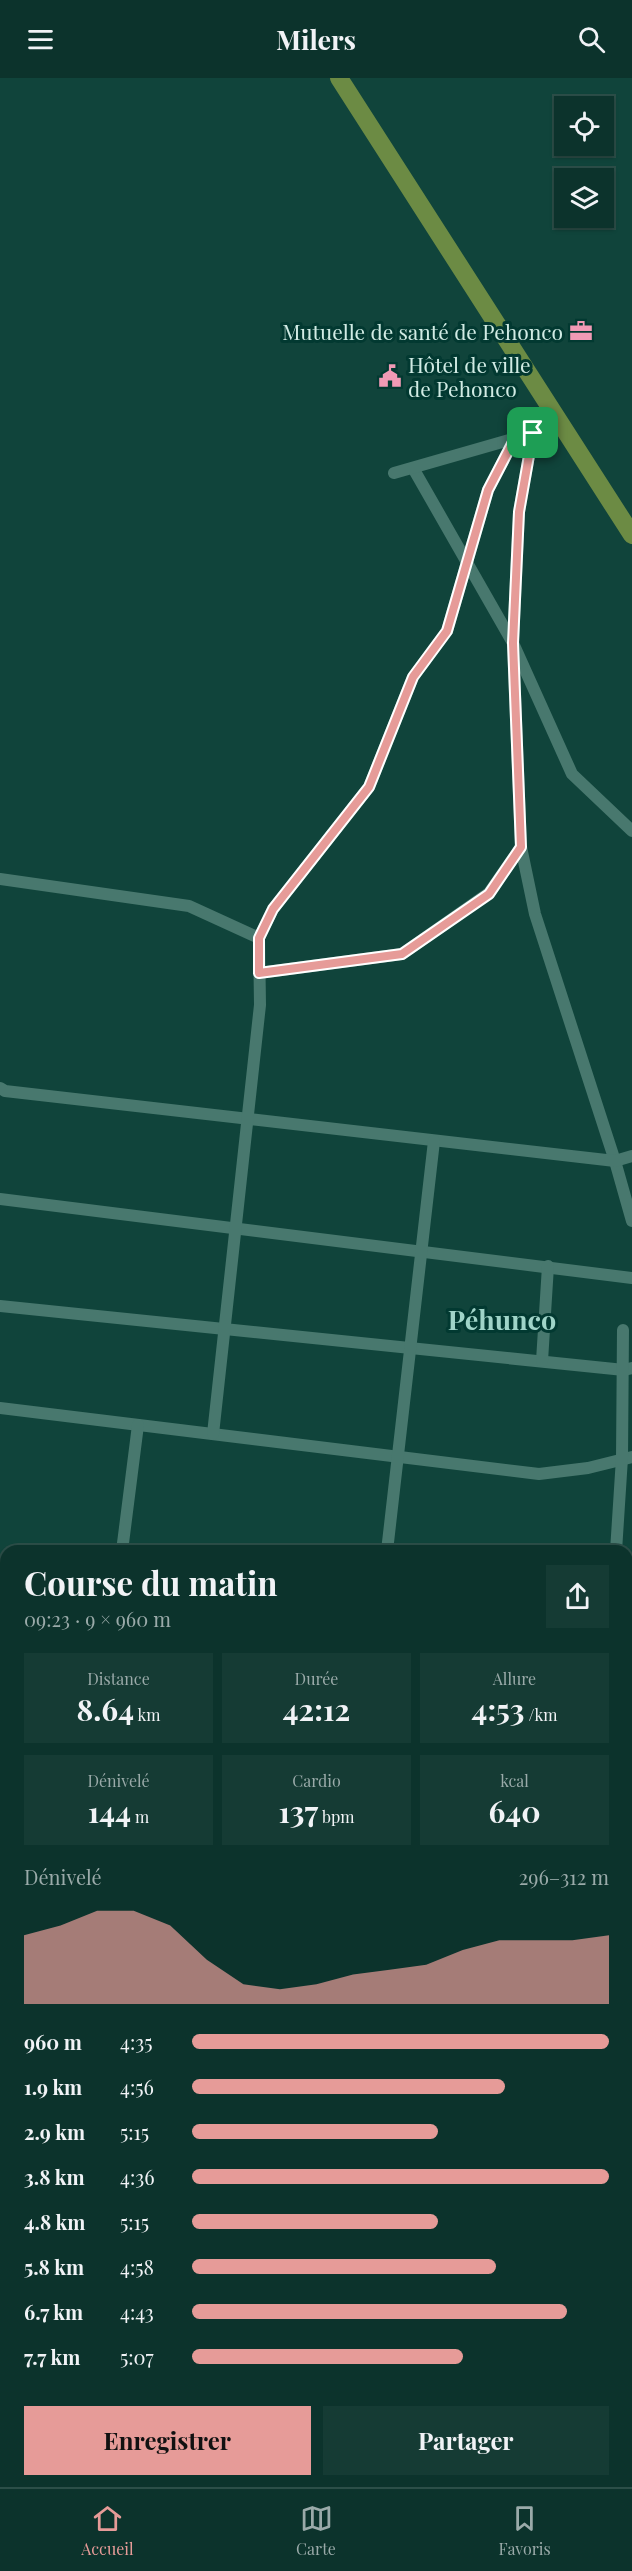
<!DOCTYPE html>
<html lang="fr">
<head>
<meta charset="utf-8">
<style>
	:root { --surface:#0c332c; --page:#153b34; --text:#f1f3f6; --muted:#9aaaa9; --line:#2c4e48; --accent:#e69b98 }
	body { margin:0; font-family:"Playfair Display",serif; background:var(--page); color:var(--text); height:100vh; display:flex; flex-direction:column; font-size:22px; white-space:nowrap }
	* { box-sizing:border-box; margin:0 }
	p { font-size:20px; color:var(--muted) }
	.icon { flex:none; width:33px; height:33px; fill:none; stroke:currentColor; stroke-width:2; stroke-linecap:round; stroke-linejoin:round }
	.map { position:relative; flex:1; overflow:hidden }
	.drawer { position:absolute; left:0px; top:1467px; width:633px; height:942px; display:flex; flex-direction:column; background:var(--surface); border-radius:18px 18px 0 0; box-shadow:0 2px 4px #0004,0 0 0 2px var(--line) }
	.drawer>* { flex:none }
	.fabs { position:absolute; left:554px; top:18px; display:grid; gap:12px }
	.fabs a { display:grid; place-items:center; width:60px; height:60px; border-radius:0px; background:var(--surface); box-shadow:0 2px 4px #0004,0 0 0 2px var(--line); font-size:30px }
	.pin { position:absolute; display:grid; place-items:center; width:51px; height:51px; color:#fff; margin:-26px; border-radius:12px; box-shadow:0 3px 9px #0006 }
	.round { display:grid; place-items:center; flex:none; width:63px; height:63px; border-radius:0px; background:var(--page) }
	.summary { display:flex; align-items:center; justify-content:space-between; height:102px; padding:0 24px }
	h1 { font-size:33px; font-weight:700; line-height:45px }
	.stats { display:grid; grid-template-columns:repeat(3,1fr); gap:9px; height:102px; padding:6px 24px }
	.stats div { display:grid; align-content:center; border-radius:0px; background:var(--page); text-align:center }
	.stats b { font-size:30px; font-weight:700 }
	.stats small { font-size:16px; font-weight:400 }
	.stats p { font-size:16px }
	.chart { height:168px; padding:12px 24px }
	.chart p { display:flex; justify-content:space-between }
	.chart svg { width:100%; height:108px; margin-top:6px; fill:var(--accent); opacity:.7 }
	.primary-button { display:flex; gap:12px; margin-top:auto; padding:12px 24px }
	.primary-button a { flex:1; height:69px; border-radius:0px; background:var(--accent); color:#111; font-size:24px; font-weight:700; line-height:69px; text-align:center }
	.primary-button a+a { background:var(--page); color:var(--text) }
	ul { padding:0 24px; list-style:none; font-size:20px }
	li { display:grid; grid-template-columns:96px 72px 1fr; align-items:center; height:45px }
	li i { height:15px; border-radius:8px; background:var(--accent) }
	header { display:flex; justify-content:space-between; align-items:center; height:78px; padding:0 24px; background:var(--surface); font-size:27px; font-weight:700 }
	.tab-bar { display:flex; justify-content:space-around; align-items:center; height:84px; border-top:2px solid var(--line); background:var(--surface); font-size:16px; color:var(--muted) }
	.tab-bar a { display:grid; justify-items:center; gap:3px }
	.tab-bar .active { color:var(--accent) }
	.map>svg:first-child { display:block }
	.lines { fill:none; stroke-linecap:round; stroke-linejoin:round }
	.street { stroke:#48786e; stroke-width:12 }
	.primary { stroke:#6c8b44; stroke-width:18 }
	.route-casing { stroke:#fff; stroke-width:12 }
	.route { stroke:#e69b98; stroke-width:8 }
	.labels { text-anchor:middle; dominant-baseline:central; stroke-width:6; stroke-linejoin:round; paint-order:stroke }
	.poi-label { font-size:21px; fill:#d1ebe4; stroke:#023931; text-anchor:end }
	.district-label { font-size:27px; font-weight:bold; fill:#a0d4c8; stroke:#023931 }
</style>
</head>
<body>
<header><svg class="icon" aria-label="menu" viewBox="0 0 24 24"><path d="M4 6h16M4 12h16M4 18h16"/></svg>Milers<svg class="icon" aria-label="search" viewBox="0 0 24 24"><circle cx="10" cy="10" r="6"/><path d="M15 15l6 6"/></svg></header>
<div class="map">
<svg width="632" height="2409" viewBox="0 0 632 2409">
	<rect width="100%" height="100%" fill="#10443b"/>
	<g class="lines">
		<g class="street">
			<polyline points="533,355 519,434 513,565 521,769 535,836 615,1083 632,1143"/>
			<polyline points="413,390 513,565 572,696 632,753"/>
			<polyline points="394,395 562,347"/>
			<polyline points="0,801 189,828 259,860"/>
			<polyline points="259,895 402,876 489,815 521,769"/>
			<polyline points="0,1010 5,1013 615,1083 632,1078"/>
			<polyline points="0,1121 632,1200"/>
			<polyline points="0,1228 624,1292 632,1290"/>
			<polyline points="542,1283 548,1188"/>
			<polyline points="0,1330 539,1396 588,1390 632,1379"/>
			<polyline points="213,1356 260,927 259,860 273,831 369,709 413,599 447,553 488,412 515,360"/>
			<polyline points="122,1473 138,1347"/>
			<polyline points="387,1473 434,1063"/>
			<polyline points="616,1473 622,1380 623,1252"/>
			<polyline points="0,1740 6,1741"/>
			<polyline points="0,1855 6,1856"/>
			<polyline points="627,1932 632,1932"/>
			<polyline points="627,2140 632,2138"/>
			<polyline points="0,2157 6,2160"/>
			<polyline points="627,2253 632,2251"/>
		</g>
		<g class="primary">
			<polyline points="339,0 632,457"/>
			<polyline points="0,1544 6,1544"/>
			<polyline points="627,1620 632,1621"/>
			<polyline points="627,2063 632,2006"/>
			<polyline points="590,2409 591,2403"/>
		</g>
	</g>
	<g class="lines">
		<g class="route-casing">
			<polygon id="route" points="533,355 519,434 513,565 521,769 489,816 402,876 259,895 259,860 273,831 369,709 413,599 447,553 488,412 515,360"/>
		</g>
		<use href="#route" class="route"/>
	</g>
	<defs>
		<g id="office-bare" transform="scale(1.8)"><path d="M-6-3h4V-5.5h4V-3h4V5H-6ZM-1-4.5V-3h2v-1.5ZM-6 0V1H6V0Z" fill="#f09ab5" stroke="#023931" stroke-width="2.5" paint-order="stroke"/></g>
		<g id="civic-bare" transform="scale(1.8)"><path d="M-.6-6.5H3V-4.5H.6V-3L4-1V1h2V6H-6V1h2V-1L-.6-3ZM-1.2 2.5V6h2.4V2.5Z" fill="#f09ab5" stroke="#023931" stroke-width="2.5" paint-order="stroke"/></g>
	</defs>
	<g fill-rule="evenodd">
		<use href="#office-bare" x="581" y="253"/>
		<use href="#civic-bare" x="390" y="298"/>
	</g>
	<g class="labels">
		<g class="poi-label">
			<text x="563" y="253">Mutuelle de santé de Pehonco</text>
			<text x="408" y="286" text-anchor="start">Hôtel de ville<tspan x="408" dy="24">de Pehonco</tspan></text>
		</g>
		<g class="district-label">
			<text x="502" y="1241">Péhunco</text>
		</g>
	</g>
</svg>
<div class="fabs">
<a><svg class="icon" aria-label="locate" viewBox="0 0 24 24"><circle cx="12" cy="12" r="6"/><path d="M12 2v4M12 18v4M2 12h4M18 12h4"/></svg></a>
<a><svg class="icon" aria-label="layers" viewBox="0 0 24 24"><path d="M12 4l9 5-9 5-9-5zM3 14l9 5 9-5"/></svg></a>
</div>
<div class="pin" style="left:533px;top:355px;background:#1e9e55"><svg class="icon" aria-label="arrive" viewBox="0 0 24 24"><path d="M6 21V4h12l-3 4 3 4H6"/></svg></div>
<section class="drawer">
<div class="summary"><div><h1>Course du matin</h1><p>09:23 · 9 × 960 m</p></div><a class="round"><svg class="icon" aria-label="share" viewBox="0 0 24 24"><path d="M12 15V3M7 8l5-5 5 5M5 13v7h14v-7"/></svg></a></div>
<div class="stats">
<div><p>Distance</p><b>8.64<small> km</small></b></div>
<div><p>Durée</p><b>42:12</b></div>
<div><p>Allure</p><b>4:53<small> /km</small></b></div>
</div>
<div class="stats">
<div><p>Dénivelé</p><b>144<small> m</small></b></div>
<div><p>Cardio</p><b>137<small> bpm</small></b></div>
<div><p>kcal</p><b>640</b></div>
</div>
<div class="chart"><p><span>Dénivelé</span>296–312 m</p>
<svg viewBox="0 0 160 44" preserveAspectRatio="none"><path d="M0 44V16L10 12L20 6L30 6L40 12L50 26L60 36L70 38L80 36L90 32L100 30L110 28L120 22L130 18L140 18L150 18L160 16V44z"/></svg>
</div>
<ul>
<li><b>960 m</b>4:35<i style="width:100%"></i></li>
<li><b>1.9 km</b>4:56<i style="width:75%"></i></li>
<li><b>2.9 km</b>5:15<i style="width:59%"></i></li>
<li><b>3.8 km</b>4:36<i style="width:100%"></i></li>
<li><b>4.8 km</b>5:15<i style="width:59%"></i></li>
<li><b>5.8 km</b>4:58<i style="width:73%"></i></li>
<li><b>6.7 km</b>4:43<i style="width:90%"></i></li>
<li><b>7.7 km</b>5:07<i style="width:65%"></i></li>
</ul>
<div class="primary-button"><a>Enregistrer</a><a>Partager</a></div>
</section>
</div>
<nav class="tab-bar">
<a class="active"><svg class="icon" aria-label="home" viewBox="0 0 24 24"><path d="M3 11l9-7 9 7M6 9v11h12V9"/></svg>Accueil</a>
<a><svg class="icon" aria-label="map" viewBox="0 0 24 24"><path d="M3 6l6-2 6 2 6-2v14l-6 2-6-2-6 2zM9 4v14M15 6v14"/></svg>Carte</a>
<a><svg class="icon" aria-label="saved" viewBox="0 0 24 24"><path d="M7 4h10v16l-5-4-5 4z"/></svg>Favoris</a>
</nav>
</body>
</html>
